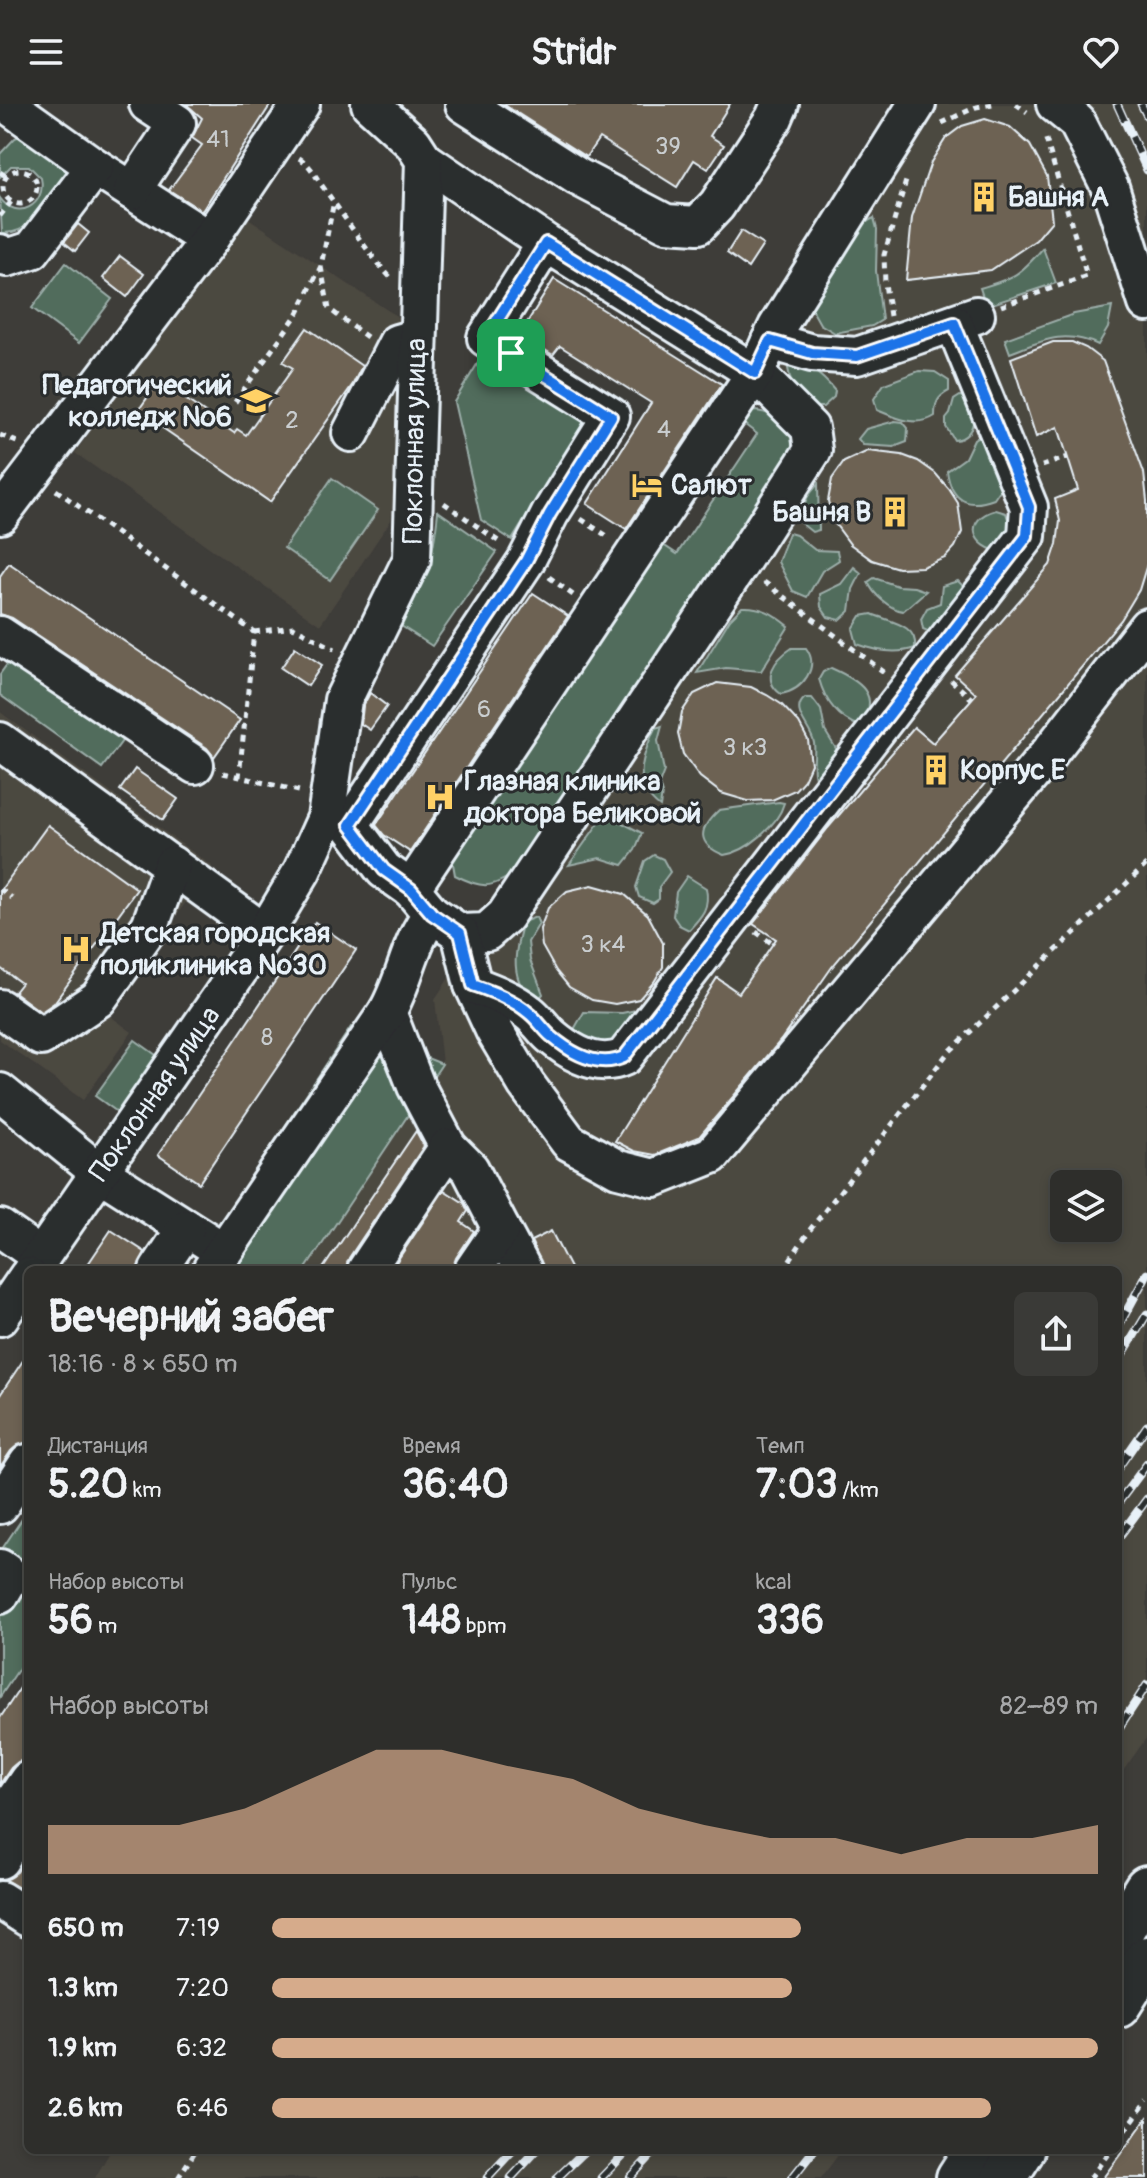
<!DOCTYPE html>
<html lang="ru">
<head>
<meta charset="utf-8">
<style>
	:root { --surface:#2e2e2b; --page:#3a3a37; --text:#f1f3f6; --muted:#a7a8a9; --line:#494a47; --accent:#d6ab8b }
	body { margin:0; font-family:Pangolin,sans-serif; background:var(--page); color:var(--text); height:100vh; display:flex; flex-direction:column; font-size:30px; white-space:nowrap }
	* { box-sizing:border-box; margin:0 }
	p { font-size:26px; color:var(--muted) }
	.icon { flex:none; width:44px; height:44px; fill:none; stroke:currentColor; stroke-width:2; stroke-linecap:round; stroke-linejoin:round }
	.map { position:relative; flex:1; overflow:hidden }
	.details { position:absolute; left:24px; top:1162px; width:1098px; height:888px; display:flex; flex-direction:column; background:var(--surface); border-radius:12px; box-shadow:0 4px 12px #0003,0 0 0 2px var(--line) }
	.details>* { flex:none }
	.buttons { position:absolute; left:1050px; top:1066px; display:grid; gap:16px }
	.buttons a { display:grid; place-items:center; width:72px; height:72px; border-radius:12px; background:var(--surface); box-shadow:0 4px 12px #0003,0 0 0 2px var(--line); font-size:40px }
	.pin { position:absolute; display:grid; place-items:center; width:68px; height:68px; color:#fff; margin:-34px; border-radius:16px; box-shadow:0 4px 12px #0006 }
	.round { display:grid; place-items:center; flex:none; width:84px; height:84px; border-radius:12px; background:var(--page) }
	.head { display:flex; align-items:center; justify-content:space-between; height:136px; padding:0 24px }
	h1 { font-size:44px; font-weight:800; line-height:60px }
	.stats { display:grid; grid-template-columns:repeat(3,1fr); gap:12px; height:136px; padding:8px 24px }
	.stats div { display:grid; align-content:center }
	.stats b { font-size:40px; font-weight:800 }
	.stats small { font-size:22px; font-weight:400 }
	.stats p { font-size:22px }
	.chart { height:224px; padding:16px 24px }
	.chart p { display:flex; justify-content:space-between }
	.chart svg { width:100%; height:144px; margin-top:8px; fill:var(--accent); opacity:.7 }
	ul { padding:0 24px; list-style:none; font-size:26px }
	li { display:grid; grid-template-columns:128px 96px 1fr; align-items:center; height:60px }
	li i { height:20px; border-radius:10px; background:var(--accent) }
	header { display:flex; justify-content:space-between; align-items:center; height:104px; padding:0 24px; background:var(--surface); font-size:36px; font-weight:800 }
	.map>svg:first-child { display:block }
	.built { fill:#4c4841; fill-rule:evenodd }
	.green { fill:#516c5b; stroke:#9caeaa; stroke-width:2 }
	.building { fill:#6d6253; stroke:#e8f1f8; stroke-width:2 }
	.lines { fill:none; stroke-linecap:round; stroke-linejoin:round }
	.minor-casing { stroke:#e8f1f8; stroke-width:42 }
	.major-casing { stroke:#e8f1f8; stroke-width:50 }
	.path { stroke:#e8f1f8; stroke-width:5; stroke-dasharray:6 6; stroke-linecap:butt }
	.minor { stroke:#2a2d2e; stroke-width:36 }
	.major { stroke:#2a2d2e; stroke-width:44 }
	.rail-casing { stroke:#e8f1f8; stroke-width:9 }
	.rail { stroke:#2a2d2e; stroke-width:6; stroke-dasharray:18; stroke-linecap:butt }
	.route-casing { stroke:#fff; stroke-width:16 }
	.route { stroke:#1a73e8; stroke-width:10 }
	.labels { text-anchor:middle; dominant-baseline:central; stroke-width:6; stroke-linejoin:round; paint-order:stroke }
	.number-label { font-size:24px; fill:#c9cdcf }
	.poi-label { font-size:28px; font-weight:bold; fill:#e8f1f8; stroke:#2a2d2e; text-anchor:start }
	.street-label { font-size:28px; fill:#e8f1f8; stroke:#2a2d2e }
</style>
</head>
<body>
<header><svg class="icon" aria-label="menu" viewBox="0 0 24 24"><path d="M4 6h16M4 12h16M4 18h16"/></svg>Stridr<svg class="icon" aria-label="heart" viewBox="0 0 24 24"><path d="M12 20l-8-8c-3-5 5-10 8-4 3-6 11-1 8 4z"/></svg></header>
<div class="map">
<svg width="1147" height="2074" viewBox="0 0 1147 2074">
	<rect width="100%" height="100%" fill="#3e3d39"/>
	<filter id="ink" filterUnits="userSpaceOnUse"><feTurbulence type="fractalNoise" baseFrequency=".0125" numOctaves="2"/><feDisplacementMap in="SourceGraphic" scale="16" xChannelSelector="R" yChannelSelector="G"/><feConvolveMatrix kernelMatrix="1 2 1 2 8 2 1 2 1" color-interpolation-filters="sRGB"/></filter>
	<g filter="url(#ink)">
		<g class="built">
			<path d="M 896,0 L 1147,0 L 1147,1633 L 1118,1674 L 1118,1166 L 305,1166 L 442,960 L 435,895 L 803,341 L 756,291 L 763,210 ZM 1064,1080 L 1108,1080 L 1108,1124 L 1064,1124 Z"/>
			<polygon points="245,112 407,219 391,416 320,521 75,349"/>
			<polygon points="0,608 212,762 106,909 132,928 83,996 0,936"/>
			<polygon points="111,2046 842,2046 821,2074 95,2074"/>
		</g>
		<g class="green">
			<path d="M 23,30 L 68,61 L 68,71 C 51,93 34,131 2,129 L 0,94 C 17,118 47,101 41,74 L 29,62 L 11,62 L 0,73 L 0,50 L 15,34 Z"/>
			<path d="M 874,114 L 877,125 L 876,167 L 882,216 L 872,222 L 835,229 L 820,220 L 811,204 C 824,175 844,127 874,114 Z"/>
			<path d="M 1043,144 L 1056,179 L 986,202 L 980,184 C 1014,174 1020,171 1043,144 Z"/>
			<polygon points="66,159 112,195 79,239 32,204"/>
			<path d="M 1112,203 L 1108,224 L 1098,241 C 1064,225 1042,237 1010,249 L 1005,235 L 1074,210 Z"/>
			<polygon points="486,246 590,311 512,436 481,416 454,298"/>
			<path d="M 787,260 C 810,261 820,269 835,287 L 834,293 L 823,303 L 807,303 L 793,287 Z"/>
			<path d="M 919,267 L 935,268 L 949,277 L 949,287 C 937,293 935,300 935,312 C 917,324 896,314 877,306 L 874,295 L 884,280 Z"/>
			<path d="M 960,292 L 967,294 L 974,315 C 972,327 966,335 954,336 L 946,323 L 946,315 L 950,310 L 954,296 Z"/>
			<path d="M 754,307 C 782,309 790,321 800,345 L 516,768 C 491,785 482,785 455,771 L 452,754 L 660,439 L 677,450 L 757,330 L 740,317 Z"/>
			<polygon points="895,317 903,318 908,324 907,338 894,343 863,341 858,335 866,325"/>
			<path d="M 980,331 L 987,331 L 1002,383 L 994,395 C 968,405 951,397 947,367 L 965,354 L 974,335 Z"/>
			<polygon points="332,374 378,406 330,476 284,444"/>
			<polygon points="818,380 819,426 812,428 797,416 808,392"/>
			<path d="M 996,406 L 1006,409 L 1014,433 L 1003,448 C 972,445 962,415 996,406 Z"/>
			<path d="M 438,407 L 497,448 L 432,542 L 398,520 C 426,476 433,459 438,407 Z"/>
			<polygon points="789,429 796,431 815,446 837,447 839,456 822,467 807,493 793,487 778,458"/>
			<polygon points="854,463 861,469 853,485 850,507 840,516 828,513 821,503 820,490 841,480"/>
			<path d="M 874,474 L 898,482 L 914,483 L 926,487 L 903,507 C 889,505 873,490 868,478 Z"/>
			<polygon points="958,477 965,484 934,530 923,525 921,515 927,504 940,499 942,482"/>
			<path d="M 742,503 C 762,502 774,510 789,522 L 761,567 L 726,564 L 697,569 L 730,515 Z"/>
			<path d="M 872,510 C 891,518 918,521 915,544 C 896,551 876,547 857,540 L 853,525 L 861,512 Z"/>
			<path d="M 792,544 L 806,544 C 820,563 803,586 781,590 C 760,575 775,555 792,544 Z"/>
			<polygon points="13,552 125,633 102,664 0,591 0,570"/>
			<path d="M 831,564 C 858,576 884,591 859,622 C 838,614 825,597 819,575 L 823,568 Z"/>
			<path d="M 805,594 L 812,594 L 821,606 L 825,627 L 840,651 L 820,681 C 809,671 816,653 814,639 C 811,623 789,607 805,594 Z"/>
			<path d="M 662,622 L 658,637 L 664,667 L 659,680 L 662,690 L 660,703 C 631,682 642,652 655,624 Z"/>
			<path d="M 779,698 L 784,699 C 778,721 747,748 724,751 C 696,740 698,725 719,706 Z"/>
			<polygon points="605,710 642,729 635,746 623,761 600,754 569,761"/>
			<polygon points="654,751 663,755 670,768 659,783 659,795 653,799 639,793 636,783 645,757"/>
			<path d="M 687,772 L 706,784 C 710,804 702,812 689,826 L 679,821 L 673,812 L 676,788 Z"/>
			<path d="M 536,813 L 539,820 L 528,838 L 530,856 L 543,890 L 537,897 C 507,880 515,845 523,818 Z"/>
			<polygon points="636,906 638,915 613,946 568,936 584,908 622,909"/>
			<polygon points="351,923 442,960 305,1166 189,1166"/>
			<polygon points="135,936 163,956 123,1012 95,992"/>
			<polygon points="28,1406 28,1551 0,1593 0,1448"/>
		</g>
		<g class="building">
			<polygon points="186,0 271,0 202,107 169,86 202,41 192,34 202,14"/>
			<polygon points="503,0 730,0 710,32 724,41 708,65 694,56 677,83 599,34 586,53"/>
			<polygon points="985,15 1010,23 1030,41 1047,72 1052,117 1036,136 991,166 906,176 912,114 931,58 946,34 962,22"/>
			<polygon points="78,120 89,129 75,147 64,138"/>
			<polygon points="741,127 763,141 748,164 727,149"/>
			<polygon points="120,152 144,170 127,193 103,174"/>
			<polygon points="554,175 722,280 626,425 587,400 651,299 560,242 553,251 520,230"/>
			<polygon points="307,224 362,262 353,280 270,398 138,307 159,277 234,329 237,325 246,331 293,264 283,258"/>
			<polygon points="1053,238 1072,238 1086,244 1103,257 1144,369 1147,397 1147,460 1139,486 1121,516 832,863 781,936 699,1033 655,1051 634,1047 615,1037 717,874 739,889 776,835 753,820 828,724 914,623 933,639 976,590 955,571 1050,461 1057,440 1060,417 1055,395 1078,386 1058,323 1036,333 1011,254"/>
			<polygon points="868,347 902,351 918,357 935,369 949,385 958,399 962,428 955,443 945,454 922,463 898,464 872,456 850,440 833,417 828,397 832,375 844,358"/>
			<polygon points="9,459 240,616 214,653 207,644 12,514 0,510 0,472"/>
			<polygon points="533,489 568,512 410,748 384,731 376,721"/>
			<polygon points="295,543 322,561 308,582 281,564"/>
			<polygon points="717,579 751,583 767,591 781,600 799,619 808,636 811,660 804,676 795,686 772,696 748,697 721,689 700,673 683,650 678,630 682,608 694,590"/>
			<polygon points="370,589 387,602 370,626 361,620 363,602"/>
			<polygon points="135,665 178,695 163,716 120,686"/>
			<polygon points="48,721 137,785 54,899 41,908 14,888 21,879 0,864 0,787"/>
			<polygon points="592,781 624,790 648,811 663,839 663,863 654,878 639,895 615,900 592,896 569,883 556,867 542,842 540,825 548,804 567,787"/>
			<polygon points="315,818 356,846 199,1079 158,1051"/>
			<polygon points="416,1027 424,1042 349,1154 345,1166 322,1166"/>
			<polygon points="444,1086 464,1099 468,1107 461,1118 474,1127 456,1154 452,1166 391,1166"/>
			<polygon points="111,1126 145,1148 137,1166 84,1166"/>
			<polygon points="551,1127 571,1166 544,1166 531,1137"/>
			<polygon points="28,1249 28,1338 18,1341 11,1347 0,1363 0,1291"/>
			<polygon points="28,1572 28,1655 18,1658 11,1664 0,1680 0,1614"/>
			<polygon points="28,1751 28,1789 4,1776 17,1768"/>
			<polygon points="1147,2014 1147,2074 1103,2074"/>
		</g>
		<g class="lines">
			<g class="minor-casing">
				<g id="minor">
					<polyline points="464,0 578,73 666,119 698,121 717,101 774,14 780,0"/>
					<polyline points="1055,0 1077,18 1110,83 1147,199"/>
					<polyline points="424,56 546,139 755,269 810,324 813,346 740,460 505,812 487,828 460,829 432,810 411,785 384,766 350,721 526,457 550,410 611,312 486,234 546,139"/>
					<polyline points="95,63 209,136"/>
					<polyline points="132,87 177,19 148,0"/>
					<polyline points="0,149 7,154 32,146 95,63 8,1"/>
					<polyline points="770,237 812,249 857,252 976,211"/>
					<polyline points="351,329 397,239 418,233"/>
					<polyline points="0,411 209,136 301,0"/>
					<polyline points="0,531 195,661"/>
					<polyline points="0,637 265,829"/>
					<polyline points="411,785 755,269 777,223 917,0"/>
					<polyline points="460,829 473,881 494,926 526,980 569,1038 618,1065 654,1074 712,1051 1050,648 1147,523"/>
					<path d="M 473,881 C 492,888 513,896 529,909 C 537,915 543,925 551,932 C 571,949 598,965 624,953 L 1027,432 L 1029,403 L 954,219"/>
					<polyline points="0,904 41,933 98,895 150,822 172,761"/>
					<polyline points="387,908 416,982 448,1043"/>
					<polyline points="0,988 100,1069 223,1147"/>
					<polyline points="0,1124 41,1153"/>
					<polyline points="501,1125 523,1166"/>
					<polyline points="32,1166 265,829 302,767 326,714 343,596 412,455 424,56 413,39 370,0"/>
					<polyline points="158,1166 186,1124"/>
					<path d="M 211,1166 L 387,908 C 406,875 409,838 432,810"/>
					<polyline points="366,1166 448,1043 470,1065 501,1125 473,1166"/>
					<polyline points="0,1213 28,1172"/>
					<polyline points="0,1401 28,1359"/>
					<polyline points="0,1464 11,1472 0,1491"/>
					<polyline points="0,1756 21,1722 11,1701 28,1676"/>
					<polyline points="0,1796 28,1814"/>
				</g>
			</g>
			<g class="major-casing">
				<g id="major">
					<polyline points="1118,1831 1147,1784"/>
					<polyline points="1118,1901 1147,1855"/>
					<polyline points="959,2074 977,2046"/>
					<polyline points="1004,2074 1022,2046"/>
				</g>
			</g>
			<g class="path">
				<polyline points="1016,0 1027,8"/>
				<polyline points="942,19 976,3 993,0"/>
				<path d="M 299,54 C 312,62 314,71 323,83 C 345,113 367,149 392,175"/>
				<circle cx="20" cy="83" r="17"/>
				<polyline points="0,68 7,73"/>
				<polyline points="0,112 11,98"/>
				<polyline points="321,163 329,205 367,233"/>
				<polyline points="1001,202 1087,172 1045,32"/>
				<polyline points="890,212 885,180 884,151 906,77"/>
				<polyline points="235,298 298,209 321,162 334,97"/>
				<polyline points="0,331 17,338"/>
				<polyline points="1042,362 1068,353"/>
				<polyline points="56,386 254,528 239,673"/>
				<polyline points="444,399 501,439"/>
				<polyline points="581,415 610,434"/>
				<polyline points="549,473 573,491"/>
				<polyline points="764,478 884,568"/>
				<polyline points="254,528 293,523 335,545"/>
				<polyline points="951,576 972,595"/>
				<polyline points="223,669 303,688"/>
				<polyline points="0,785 12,794"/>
				<polyline points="756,828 773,840"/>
				<polyline points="783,1166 809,1127 947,950 1147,760"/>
				<polyline points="1118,2036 1147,1997"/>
				<polyline points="178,2074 196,2046"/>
				<polyline points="1090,2074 1111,2046"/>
			</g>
			<use href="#minor" class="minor"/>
			<use href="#major" class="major"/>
			<g class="rail-casing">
				<g id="rail">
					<polyline points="1117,0 1147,66"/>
					<polyline points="1141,0 1147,12"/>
					<polyline points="1118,1223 1147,1170"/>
					<polyline points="1118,1258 1147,1210"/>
					<polyline points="1118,1364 1147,1322"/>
					<polyline points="1118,1399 1147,1360"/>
					<polyline points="1118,1434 1147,1395"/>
					<polyline points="1118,1625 1147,1581"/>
					<polyline points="487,2074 513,2046"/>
					<polyline points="511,2074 537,2046"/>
					<polyline points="557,2074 586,2046"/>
					<polyline points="601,2074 628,2046"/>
					<polyline points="630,2074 656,2046"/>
					<polyline points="792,2074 814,2046"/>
				</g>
			</g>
			<use href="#rail" class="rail"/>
		</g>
	</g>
	<g class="lines" filter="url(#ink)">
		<g class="route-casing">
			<path id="route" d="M 546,139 L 755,269 L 770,237 L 812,249 L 857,252 L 954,219 L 1029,403 L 1027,432 L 624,953 C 598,965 571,949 551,932 C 543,925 537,915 529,909 C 513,895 492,888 473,881 L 460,829 L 432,810 L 411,785 L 384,766 L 350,721 L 526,457 L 550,410 L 611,312 L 486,234 Z"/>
		</g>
		<use href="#route" class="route"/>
	</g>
	<defs>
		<g id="building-bare" transform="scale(2.4)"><path d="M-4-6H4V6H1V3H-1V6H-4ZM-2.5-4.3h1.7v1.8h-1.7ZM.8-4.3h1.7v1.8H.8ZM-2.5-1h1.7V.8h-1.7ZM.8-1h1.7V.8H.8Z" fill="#ffd166" stroke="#2a2d2e" stroke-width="2.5" paint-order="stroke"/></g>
		<g id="university-bare" transform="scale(2.4)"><path d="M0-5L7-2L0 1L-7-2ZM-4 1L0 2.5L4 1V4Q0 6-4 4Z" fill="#ffd166" stroke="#2a2d2e" stroke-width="2.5" paint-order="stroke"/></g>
		<g id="hotel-bare" transform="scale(2.4)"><path d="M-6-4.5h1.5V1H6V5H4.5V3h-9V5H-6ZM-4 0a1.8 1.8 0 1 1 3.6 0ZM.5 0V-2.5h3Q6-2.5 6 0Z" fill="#ffd166" stroke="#2a2d2e" stroke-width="2.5" paint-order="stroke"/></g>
		<g id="hospital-bare" transform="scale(2.4)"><path d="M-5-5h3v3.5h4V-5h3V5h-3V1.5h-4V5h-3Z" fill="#ffd166" stroke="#2a2d2e" stroke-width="2.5" paint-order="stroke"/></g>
	</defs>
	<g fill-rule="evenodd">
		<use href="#building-bare" x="984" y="93"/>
		<use href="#university-bare" x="256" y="297"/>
		<use href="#hotel-bare" x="647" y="381"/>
		<use href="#building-bare" x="895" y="408"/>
		<use href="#building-bare" x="936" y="666"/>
		<use href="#hospital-bare" x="440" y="693"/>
		<use href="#hospital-bare" x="76" y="845"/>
	</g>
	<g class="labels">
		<g class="number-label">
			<text x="218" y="35">41</text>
			<text x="668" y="42">39</text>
			<text x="292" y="316">2</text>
			<text x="664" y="325">4</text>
			<text x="484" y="605">6</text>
			<text x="745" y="643">3 к3</text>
			<text x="603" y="840">3 к4</text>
			<text x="267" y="933">8</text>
		</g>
		<g class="poi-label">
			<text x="1008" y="93">Башня А</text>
			<text x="232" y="281" text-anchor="end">Педагогический<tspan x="232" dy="32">колледж №6</tspan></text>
			<text x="671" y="381">Салют</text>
			<text x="871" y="408" text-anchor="end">Башня B</text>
			<text x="960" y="666">Корпус E</text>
			<text x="464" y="677">Глазная клиника<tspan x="464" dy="32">доктора Беликовой</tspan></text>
			<text x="100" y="829">Детская городская<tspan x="100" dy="32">поликлиника №30</tspan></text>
		</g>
		<g class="street-label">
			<text transform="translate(415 337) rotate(-89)">Поклонная улица</text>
			<text transform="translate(155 990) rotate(-55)">Поклонная улица</text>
		</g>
	</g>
</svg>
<div class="buttons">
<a><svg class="icon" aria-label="layers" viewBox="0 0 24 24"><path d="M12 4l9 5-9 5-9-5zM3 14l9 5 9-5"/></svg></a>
</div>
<div class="pin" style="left:511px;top:249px;background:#1e9e55"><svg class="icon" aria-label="arrive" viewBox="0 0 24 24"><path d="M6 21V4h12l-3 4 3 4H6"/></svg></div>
<section class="details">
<div class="head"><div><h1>Вечерний забег</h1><p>18:16 · 8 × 650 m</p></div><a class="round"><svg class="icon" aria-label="share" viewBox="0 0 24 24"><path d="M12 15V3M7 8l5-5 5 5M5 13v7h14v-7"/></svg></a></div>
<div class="stats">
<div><p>Дистанция</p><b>5.20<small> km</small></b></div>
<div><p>Время</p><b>36:40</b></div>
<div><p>Темп</p><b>7:03<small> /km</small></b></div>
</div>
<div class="stats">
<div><p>Набор высоты</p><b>56<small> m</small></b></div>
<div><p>Пульс</p><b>148<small> bpm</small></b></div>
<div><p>kcal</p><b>336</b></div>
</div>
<div class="chart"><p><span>Набор высоты</span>82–89 m</p>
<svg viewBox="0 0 160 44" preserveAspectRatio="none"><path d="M0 44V29L10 29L20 29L30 24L40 15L50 6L60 6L70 11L80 15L90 24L100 29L110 33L120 33L130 38L140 33L150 33L160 29V44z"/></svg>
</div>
<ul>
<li><b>650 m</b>7:19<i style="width:64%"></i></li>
<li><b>1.3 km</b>7:20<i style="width:63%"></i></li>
<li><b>1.9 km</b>6:32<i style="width:100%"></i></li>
<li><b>2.6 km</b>6:46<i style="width:87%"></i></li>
</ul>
</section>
</div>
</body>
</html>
